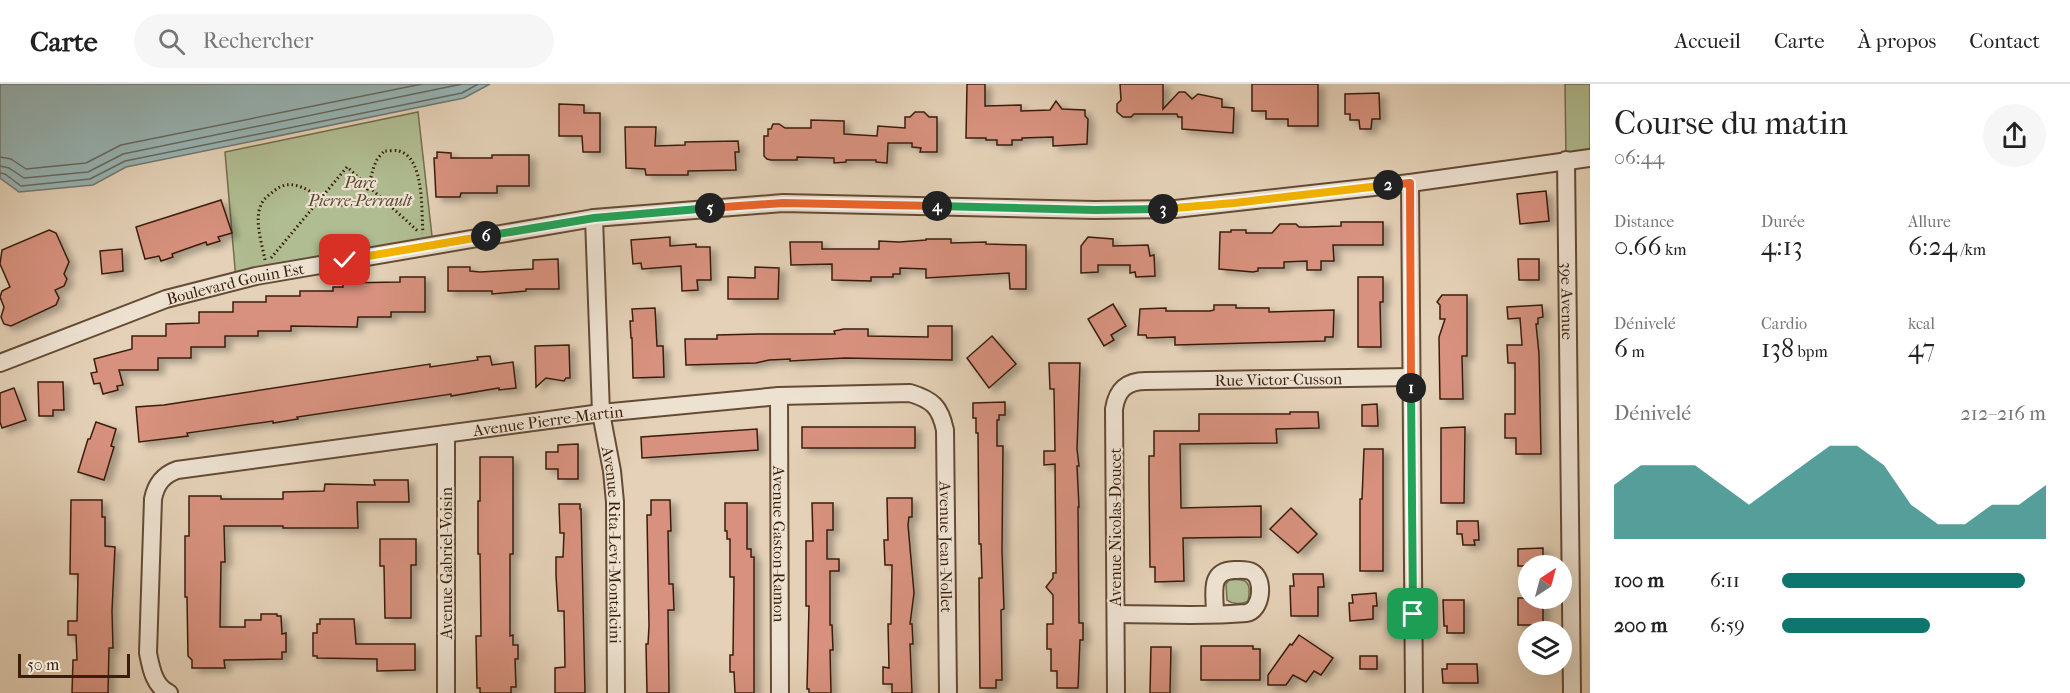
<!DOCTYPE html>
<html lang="fr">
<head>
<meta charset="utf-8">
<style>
	:root { --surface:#fff; --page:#f6f6f6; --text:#222; --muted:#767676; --line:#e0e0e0; --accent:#0f766e }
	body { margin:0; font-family:"IM FELL French Canon",serif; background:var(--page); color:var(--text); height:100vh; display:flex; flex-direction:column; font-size:22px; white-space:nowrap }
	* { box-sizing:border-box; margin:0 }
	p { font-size:20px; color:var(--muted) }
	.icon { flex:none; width:33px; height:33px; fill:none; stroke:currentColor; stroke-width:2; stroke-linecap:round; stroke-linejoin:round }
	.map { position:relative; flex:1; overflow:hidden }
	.side { display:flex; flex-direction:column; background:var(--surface); width:480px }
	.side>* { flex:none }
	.needle { width:39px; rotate:36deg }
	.controls { position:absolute; left:1518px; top:471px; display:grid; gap:12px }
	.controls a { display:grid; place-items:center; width:54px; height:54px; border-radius:50%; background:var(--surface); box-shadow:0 6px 24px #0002; font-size:30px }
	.scale { position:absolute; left:18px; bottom:15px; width:112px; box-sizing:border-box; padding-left:6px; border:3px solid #3a1e0a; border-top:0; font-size:16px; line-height:21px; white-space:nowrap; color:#3a1e0a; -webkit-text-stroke:4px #ede1d0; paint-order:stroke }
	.pin { position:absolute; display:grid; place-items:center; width:51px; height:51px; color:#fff; margin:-26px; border-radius:12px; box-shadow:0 3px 9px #0006 }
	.km { position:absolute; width:30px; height:30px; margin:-15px; border-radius:50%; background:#222; color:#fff; font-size:16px; line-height:30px; text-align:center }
	.round { display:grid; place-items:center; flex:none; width:63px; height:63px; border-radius:32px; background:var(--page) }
	.head { display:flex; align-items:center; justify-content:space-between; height:102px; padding:0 24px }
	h1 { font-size:33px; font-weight:600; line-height:45px }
	.figures { display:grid; grid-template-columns:repeat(3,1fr); gap:9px; height:102px; padding:6px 24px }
	.figures div { display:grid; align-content:center }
	.figures b { font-size:26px; font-weight:600 }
	.figures small { font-size:16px; font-weight:400 }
	.figures p { font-size:16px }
	.chart { height:168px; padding:12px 24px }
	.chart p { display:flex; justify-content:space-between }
	.chart svg { width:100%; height:108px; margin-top:6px; fill:var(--accent); opacity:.7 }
	ul { padding:0 24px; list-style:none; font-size:20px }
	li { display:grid; grid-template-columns:96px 72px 1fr; align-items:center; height:45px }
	li i { height:15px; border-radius:8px; background:var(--accent) }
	header { display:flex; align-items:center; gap:36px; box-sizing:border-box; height:84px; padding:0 30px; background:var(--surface); border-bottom:2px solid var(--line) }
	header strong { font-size:28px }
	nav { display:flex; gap:33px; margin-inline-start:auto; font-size:21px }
	.search { width:420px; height:54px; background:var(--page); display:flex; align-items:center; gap:15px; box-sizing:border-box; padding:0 21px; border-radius:33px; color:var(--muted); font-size:22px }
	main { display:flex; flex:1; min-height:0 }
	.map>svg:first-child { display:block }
	.green { fill:#b0bc91; stroke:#756d4e; stroke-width:1.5 }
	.water { fill:#97b5b6; stroke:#727971; stroke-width:1.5 }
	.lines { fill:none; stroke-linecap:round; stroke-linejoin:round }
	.shore { stroke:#686a60; stroke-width:1.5 }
	.building { fill:#d7917e; stroke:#3a1e0a; stroke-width:1.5; filter:url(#shadow) }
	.minor-casing { stroke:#644b35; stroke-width:20 }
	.path { stroke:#3a1e0a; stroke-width:3; stroke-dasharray:1.5 3; stroke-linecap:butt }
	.minor { stroke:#ede1d0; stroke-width:16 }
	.split-1-casing { stroke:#fff; stroke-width:12 }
	.split-2-casing { stroke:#fff; stroke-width:12 }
	.split-3-casing { stroke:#fff; stroke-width:12 }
	.split-4-casing { stroke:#fff; stroke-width:12 }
	.split-5-casing { stroke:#fff; stroke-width:12 }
	.split-6-casing { stroke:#fff; stroke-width:12 }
	.split-7-casing { stroke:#fff; stroke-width:12 }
	.split-1 { stroke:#22a559; stroke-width:8 }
	.split-2 { stroke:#f0652b; stroke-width:8 }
	.split-3 { stroke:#f5b400; stroke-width:8 }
	.split-4 { stroke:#22a559; stroke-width:8 }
	.split-5 { stroke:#f0652b; stroke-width:8 }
	.split-6 { stroke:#22a559; stroke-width:8 }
	.split-7 { stroke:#f5b400; stroke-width:8 }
	.labels { text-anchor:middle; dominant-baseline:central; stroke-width:4.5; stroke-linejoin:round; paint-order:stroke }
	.park-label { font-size:16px; font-style:italic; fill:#58462c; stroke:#ede1d0 }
	.street-label { font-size:16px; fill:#3a1e0a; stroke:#ede1d0 }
</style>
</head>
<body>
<header>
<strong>Carte</strong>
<div class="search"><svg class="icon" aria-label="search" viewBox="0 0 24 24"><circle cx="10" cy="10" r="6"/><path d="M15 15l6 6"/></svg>Rechercher</div>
<nav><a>Accueil</a><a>Carte</a><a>À propos</a><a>Contact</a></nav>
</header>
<main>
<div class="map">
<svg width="1590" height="609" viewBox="0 0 1590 609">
	<defs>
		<filter id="shadow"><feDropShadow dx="6" dy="4" stdDeviation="3" flood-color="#0004"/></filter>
	</defs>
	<rect width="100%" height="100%" fill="#e4d1b7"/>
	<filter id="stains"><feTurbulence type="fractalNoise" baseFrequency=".00333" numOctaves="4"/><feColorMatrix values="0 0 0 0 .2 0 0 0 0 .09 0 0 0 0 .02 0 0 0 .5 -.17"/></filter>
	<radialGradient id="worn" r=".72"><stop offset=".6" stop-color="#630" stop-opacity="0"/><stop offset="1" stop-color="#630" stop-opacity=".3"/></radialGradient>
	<g class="green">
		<polygon points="1565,0 1590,0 1590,74 1566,76"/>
		<polygon points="418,28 433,161 236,196 225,68"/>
		<path d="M 1229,496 C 1247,494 1252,498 1248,517 C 1242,521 1232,520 1227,516 L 1226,500 Z"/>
	</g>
	<polygon class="water" points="0,0 490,0 464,14 126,83 93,101 19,108 0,94"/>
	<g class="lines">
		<g class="shore">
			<polyline points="0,73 11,75 26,85 86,79 121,61 422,0"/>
			<polyline points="0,82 9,84 24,94 88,88 123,70 462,0"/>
			<polyline points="0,89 5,90 21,102 90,95 125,77 462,9 478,0"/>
		</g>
	</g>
	<g class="building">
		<polygon points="967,0 985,0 985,22 1021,21 1021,27 1050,26 1056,17 1062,25 1085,26 1085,32 1088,35 1087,60 1053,62 1053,53 1022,54 1022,56 1012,56 1012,61 997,61 997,56 986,56 986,54 966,54"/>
		<polygon points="1120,0 1163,0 1163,25 1179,8 1185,8 1192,15 1198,10 1222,15 1222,23 1234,24 1233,49 1182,45 1182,33 1178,33 1177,30 1134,30 1131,33 1123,33 1117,28 1117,20 1121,16"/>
		<polygon points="1252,0 1318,0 1318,42 1288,42 1288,35 1266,35 1266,27 1252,27"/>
		<polygon points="1379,9 1380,35 1372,35 1371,45 1360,45 1359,36 1350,36 1350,30 1345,30 1345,10"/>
		<polygon points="559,20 584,21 584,29 600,29 600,68 583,68 582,52 559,52"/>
		<polygon points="915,28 924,28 929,33 937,33 937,68 920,68 921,64 912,63 912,59 888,59 887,79 876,78 876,76 846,76 846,78 834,79 834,74 797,73 797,76 771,76 767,75 764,72 764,52 768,52 768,45 771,45 773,40 779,40 785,44 811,44 811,36 844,37 844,50 877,52 878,42 905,44 905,33 910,33"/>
		<polygon points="625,43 656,43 655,62 685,61 685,58 738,57 739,68 735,68 736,86 688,87 688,91 646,91 645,85 626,84"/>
		<polygon points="437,68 451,69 451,74 492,74 492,71 529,71 529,102 497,102 497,109 461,109 460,113 436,113 434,74 437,74"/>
		<polygon points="1546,107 1549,137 1520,140 1517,110"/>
		<polygon points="221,116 232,149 218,153 220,157 207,161 206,158 183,166 172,170 173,173 161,177 159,172 145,175 136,143"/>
		<polygon points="1341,138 1383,138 1383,161 1333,161 1334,177 1321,177 1321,186 1307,186 1307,177 1284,178 1284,184 1258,184 1258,187 1253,188 1219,185 1220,148 1231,148 1231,146 1246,146 1246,149 1272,149 1280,140 1296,140 1299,143 1308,143 1341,142"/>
		<polygon points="49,146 56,149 69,178 64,190 67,195 64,202 55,206 59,214 56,221 11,242 4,240 1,233 4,223 0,213 2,207 10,203 0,180 2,166"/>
		<polygon points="670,153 670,162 696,160 696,163 710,163 711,196 697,196 698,206 682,207 681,182 642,185 641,179 633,180 631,156"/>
		<polygon points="1088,153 1113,155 1113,162 1148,161 1150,172 1154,171 1155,192 1136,193 1135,188 1130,189 1130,181 1098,181 1098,188 1081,189 1081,162"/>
		<polygon points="926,155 951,155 951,159 986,158 986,160 1026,161 1026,205 1010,205 1009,189 926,194 926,185 900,184 900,190 893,190 893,193 871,193 871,197 832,196 832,180 791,181 790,158 822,158 822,165 879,165 879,157 899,158 926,156"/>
		<polygon points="122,165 123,187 102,190 100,167"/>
		<polygon points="558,175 559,205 526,205 526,207 492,210 492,207 448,207 448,183 470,183 470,187 480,188 533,185 533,176"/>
		<polygon points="1518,175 1539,175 1539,196 1519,196"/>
		<polygon points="755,183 779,184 778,215 728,215 728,193 755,194"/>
		<polygon points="400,193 425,193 425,228 391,228 391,233 358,233 357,243 291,242 291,247 258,247 258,252 225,252 225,263 191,263 191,274 158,274 158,286 119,286 123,301 117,302 118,306 103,310 100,299 94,300 91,289 97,288 94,275 132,265 132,252 166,252 166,240 199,239 199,228 233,228 233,218 266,218 266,212 300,212 300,207 333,207 333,203 343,203 343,199 400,198"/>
		<polygon points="1358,193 1383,193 1383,218 1380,218 1381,263 1358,263"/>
		<polygon points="1442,211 1467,211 1467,272 1462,272 1463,315 1440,315 1439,253 1445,235 1440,235 1440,221 1437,218"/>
		<polygon points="1113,220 1126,242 1111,251 1114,256 1104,262 1088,235"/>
		<polygon points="1214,221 1236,221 1236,224 1269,224 1269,228 1334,226 1333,253 1325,253 1325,257 1175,261 1175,253 1147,254 1146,251 1138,251 1140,225 1166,224 1166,227 1210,227 1214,226"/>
		<polygon points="1542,221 1543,233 1538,234 1538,240 1536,240 1539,270 1541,370 1516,370 1516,354 1505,354 1505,330 1515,330 1515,279 1508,279 1507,261 1522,261 1520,234 1508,235 1507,223"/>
		<polygon points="655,224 657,262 663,262 664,293 633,294 632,254 631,254 630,237 633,237 632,225"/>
		<polygon points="928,242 952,242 952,276 845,274 790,277 790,275 769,276 756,279 686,281 685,255 717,255 717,251 758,250 835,250 834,247 844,245 868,245 868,252 928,253"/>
		<polygon points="992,252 1016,280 989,304 967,274"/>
		<polygon points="569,261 570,294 566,294 564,297 546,294 536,303 535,262"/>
		<polygon points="490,272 492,281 513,278 516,304 499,306 499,304 451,312 451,310 297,333 298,335 273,339 273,337 187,349 188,352 139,358 136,323 164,321 430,280 430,283 478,276 477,273"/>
		<polygon points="1049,279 1080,279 1077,365 1079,382 1077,382 1079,423 1078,423 1079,539 1083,539 1083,556 1080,556 1078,604 1057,604 1057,587 1051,587 1051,565 1047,565 1047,540 1053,540 1053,511 1046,503 1053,494 1053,489 1056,489 1055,380 1044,381 1044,367 1055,367 1054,305 1050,305"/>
		<polygon points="38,298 63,298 64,326 53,326 53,332 39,332"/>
		<polygon points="14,304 26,336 2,344 0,338 0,309"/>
		<polygon points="1005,318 1005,331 999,331 999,336 997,336 997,362 1003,362 1002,467 1004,525 1001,526 1002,596 996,596 996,604 980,604 979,494 982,494 981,460 979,460 978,349 976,349 976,334 973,334 973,319"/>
		<polygon points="1377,320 1378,342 1362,342 1362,321"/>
		<polygon points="1290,328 1318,328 1319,344 1276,345 1277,359 1180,360 1181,424 1261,422 1261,453 1183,454 1184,497 1155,498 1155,483 1150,483 1149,398 1149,372 1154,372 1154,347 1199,347 1199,330 1290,330"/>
		<polygon points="96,338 116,345 111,362 114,363 104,396 78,388 88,355 90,355"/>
		<rect x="802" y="343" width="113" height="21"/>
		<polygon points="1465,343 1464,419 1441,419 1441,344"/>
		<polygon points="757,345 758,366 642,374 641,353"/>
		<polygon points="578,360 578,395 558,395 558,385 546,385 546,368 558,368 558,361"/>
		<polygon points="1364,365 1383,365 1383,487 1360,487 1360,415 1362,415"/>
		<polygon points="480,373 513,373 513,470 510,470 510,552 513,551 513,561 518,561 518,575 515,575 516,603 511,603 511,609 480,609 480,604 477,604 476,552 481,552 480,470 478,470 478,417 480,417"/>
		<polygon points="374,396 408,396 409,418 357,418 358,444 283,444 283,442 224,442 225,478 221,478 220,543 245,543 245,536 261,536 261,530 277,530 277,532 281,532 282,550 286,549 286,568 282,568 282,575 224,576 225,584 192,584 192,576 188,572 187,513 185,513 185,452 189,452 189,412 221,412 221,415 283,415 283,408 324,407 325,400 375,401"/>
		<polygon points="887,414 912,414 912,433 909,433 908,441 914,509 910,540 912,540 913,560 910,560 912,609 892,609 892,600 883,600 883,583 889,584 888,540 891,540 892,481 885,481 884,456 888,456"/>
		<polygon points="71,416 102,416 102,433 105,433 105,462 115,463 112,527 113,564 109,564 108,609 72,609 73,576 77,576 76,551 68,551 68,537 77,537 78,490 70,490"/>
		<polygon points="651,416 670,416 671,447 668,447 669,500 673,500 674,526 668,526 669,609 647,609 646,560 648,560 649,542 647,431 651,431"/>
		<polygon points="725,419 747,419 747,465 751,465 751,473 754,473 754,609 735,609 734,588 730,588 730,571 733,571 734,493 730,493 730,455 727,455 727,447 725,447"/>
		<polygon points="812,419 833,419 833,446 827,446 827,475 839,475 839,487 830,487 830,541 832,541 833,566 830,566 831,609 809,609 809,605 807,605 809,522 806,522 806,457 813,457"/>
		<polygon points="559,420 580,420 580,425 581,425 585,609 555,609 555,584 565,583 564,527 558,527 556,491 556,473 563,473 564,449 560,449"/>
		<polygon points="1291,424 1317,450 1298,469 1270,445"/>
		<polygon points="1457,437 1478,437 1479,456 1474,456 1475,461 1463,461 1462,450 1457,450"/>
		<polygon points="380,455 416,455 416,481 411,481 411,534 385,534 384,482 380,482"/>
		<polygon points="1543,464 1543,482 1518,482 1518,465"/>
		<polygon points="1293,490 1323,490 1324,503 1318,503 1318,532 1291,532 1290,502 1294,502"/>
		<polygon points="1376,509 1377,522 1373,522 1373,535 1350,537 1349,519 1353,519 1352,511"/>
		<rect x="1518" y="514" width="25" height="27"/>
		<polygon points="1443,516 1464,516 1464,549 1447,549 1447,542 1444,542"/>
		<polygon points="320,535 354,535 356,560 415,560 415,586 377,587 377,575 317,574 317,572 313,572 313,549 317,549 317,540 320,540"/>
		<polygon points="1299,551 1333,574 1321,591 1314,587 1306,598 1293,591 1286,601 1268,601 1268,591 1290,560 1292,561"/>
		<polygon points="1201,562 1253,562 1253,565 1260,565 1260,596 1201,596"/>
		<polygon points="1151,563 1171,563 1170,609 1150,609"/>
		<rect x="1360" y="572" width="17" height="13"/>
		<polygon points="1447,580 1477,580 1478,599 1443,599 1442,585 1447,585"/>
	</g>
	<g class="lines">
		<g class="minor-casing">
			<g id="minor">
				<path id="s1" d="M 1566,76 L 1572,609"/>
				<polyline points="1410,99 1414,609"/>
				<path id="s2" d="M 594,134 L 601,329 L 612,387 L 615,418 L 616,609"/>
				<path id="s3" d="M 0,279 L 166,215 L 256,192 L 594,134 L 783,119 L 1095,126 L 1175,125 L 1410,99 L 1590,74"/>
				<path id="s4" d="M 779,312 L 780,609"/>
				<path d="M 1116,530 C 1159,530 1203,533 1246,529 C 1262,527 1265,495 1252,488 C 1247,485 1239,486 1234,486 C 1208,487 1215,510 1215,529"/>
				<path id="s5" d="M 169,609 C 154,602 151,584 148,569 L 153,415 C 156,400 163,391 177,386 L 601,329 L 779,312 L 910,309 C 933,316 940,323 945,346 L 948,609"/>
				<polyline points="446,609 446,350"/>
				<path id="s6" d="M 1116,609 L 1114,325 C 1117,306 1126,297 1146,297 L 1411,293"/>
			</g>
		</g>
		<g class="path">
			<polyline points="271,174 347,83 419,148"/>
			<path d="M 265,176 C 262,160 254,136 261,121 C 263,115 269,111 274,107 C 300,85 323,128 351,120 C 372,114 368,93 376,78 C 377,74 382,70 384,67 C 388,67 395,66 399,67 C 425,74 421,127 423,149"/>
		</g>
		<use href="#minor" class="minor"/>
	</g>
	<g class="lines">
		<g class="split-1-casing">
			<polyline id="split-1" points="1411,304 1413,530"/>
		</g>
		<g class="split-2-casing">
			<polyline id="split-2" points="1388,101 1410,99 1411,304"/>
		</g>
		<g class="split-3-casing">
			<polyline id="split-3" points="1163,125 1234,119 1388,101"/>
		</g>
		<g class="split-4-casing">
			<polyline id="split-4" points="937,122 1095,126 1163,125"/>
		</g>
		<g class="split-5-casing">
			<polyline id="split-5" points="710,124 783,119 937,122"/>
		</g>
		<g class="split-6-casing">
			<polyline id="split-6" points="486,152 594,134 710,124"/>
		</g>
		<g class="split-7-casing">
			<polyline id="split-7" points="345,176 486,152"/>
		</g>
		<use href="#split-1" class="split-1"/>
		<use href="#split-2" class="split-2"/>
		<use href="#split-3" class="split-3"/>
		<use href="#split-4" class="split-4"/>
		<use href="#split-5" class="split-5"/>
		<use href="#split-6" class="split-6"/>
		<use href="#split-7" class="split-7"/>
	</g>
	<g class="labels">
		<g class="park-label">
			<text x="360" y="98">Parc<tspan x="360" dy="18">Pierre-Perrault</tspan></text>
		</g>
		<g class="street-label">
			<text stroke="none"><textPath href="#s3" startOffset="249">Boulevard Gouin Est</textPath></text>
			<text stroke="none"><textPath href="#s1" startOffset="141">39e Avenue</textPath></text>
			<text stroke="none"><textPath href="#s6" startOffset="464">Rue Victor-Cusson</textPath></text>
			<text stroke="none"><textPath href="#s5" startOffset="615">Avenue Pierre-Martin</textPath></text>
			<text transform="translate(1115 443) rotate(-90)">Avenue Nicolas-Doucet</text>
			<text stroke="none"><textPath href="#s4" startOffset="148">Avenue Gaston-Ramon</textPath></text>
			<text stroke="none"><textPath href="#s2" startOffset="328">Avenue Rita-Levi-Montalcini</textPath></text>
			<text stroke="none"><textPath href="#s5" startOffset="1150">Avenue Jean-Nollet</textPath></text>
			<text transform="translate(446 479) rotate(-90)">Avenue Gabriel-Voisin</text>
		</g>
	</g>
	<rect width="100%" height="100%" filter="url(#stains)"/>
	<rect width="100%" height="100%" fill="url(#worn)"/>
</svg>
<div class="controls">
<a><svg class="needle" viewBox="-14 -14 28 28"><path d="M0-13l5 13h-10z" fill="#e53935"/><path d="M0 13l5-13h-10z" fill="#767676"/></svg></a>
<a><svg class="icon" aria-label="layers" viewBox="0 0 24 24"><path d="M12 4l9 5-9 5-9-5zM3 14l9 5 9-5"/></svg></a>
</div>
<div class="scale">50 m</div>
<div class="pin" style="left:1413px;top:530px;background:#1e9e55"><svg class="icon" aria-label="arrive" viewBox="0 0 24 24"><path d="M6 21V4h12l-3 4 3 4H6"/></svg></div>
<div class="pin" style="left:345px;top:176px;background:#d93025"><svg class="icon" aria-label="check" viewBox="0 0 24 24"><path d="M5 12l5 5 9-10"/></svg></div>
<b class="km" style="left:1411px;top:304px">1</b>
<b class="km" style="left:1388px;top:101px">2</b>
<b class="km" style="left:1163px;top:125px">3</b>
<b class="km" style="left:937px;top:122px">4</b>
<b class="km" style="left:710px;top:124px">5</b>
<b class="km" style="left:486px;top:152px">6</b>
</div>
<section class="side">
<div class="head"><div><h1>Course du matin</h1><p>06:44</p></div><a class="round"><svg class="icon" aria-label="share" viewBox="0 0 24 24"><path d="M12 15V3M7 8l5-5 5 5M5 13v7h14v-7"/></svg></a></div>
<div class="figures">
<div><p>Distance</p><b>0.66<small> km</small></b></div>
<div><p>Durée</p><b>4:13</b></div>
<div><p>Allure</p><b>6:24<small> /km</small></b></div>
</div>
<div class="figures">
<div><p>Dénivelé</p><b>6<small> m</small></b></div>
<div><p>Cardio</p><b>138<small> bpm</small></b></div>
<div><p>kcal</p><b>47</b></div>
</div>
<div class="chart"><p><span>Dénivelé</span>212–216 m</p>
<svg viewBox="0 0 160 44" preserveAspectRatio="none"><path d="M0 44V22L10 14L20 14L30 14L40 22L50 30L60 22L70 14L80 6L90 6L100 14L110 30L120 38L130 38L140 30L150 30L160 22V44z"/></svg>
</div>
<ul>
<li><b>100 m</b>6:11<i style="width:92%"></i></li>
<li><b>200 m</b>6:59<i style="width:56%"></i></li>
</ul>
</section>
</main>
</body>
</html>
